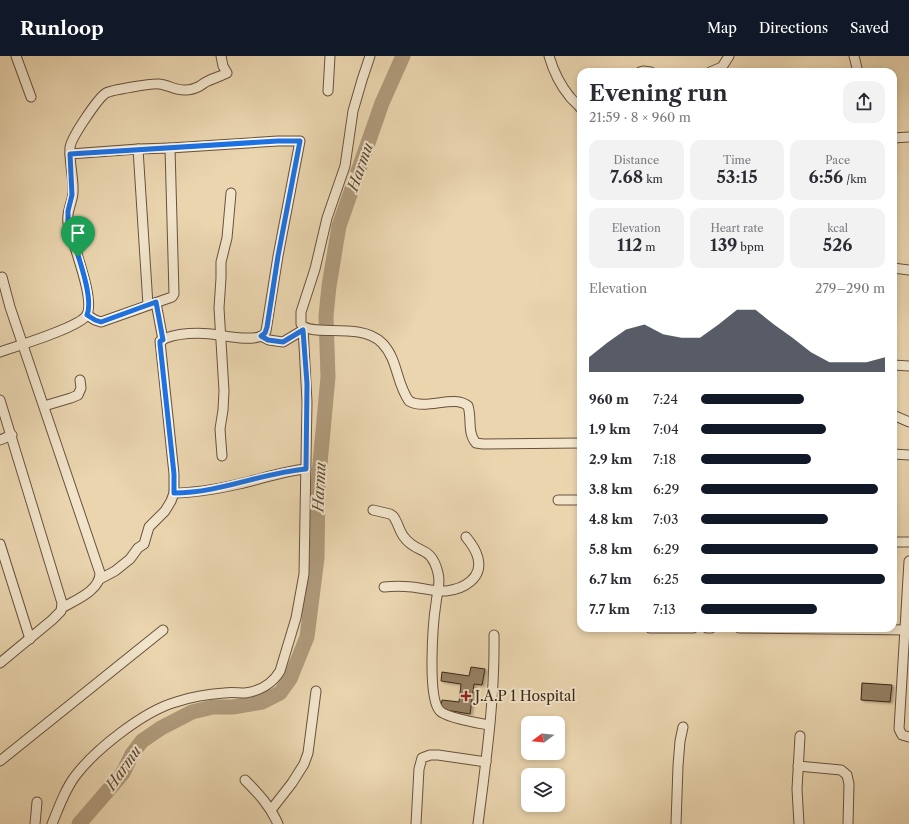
<!DOCTYPE html>
<html lang="en">
<head>
<meta charset="utf-8">
<style>
	:root { --surface:#fff; --page:#f2f2f3; --text:#2b2b33; --muted:#7c7c81; --accent:#111827 }
	body { margin:0; font-family:"Libre Caslon Text",serif; background:var(--page); color:var(--text); height:100vh; display:flex; flex-direction:column; font-size:15px; white-space:nowrap }
	* { box-sizing:border-box; margin:0 }
	p { font-size:13px; color:var(--muted) }
	.icon { flex:none; width:22px; height:22px; fill:none; stroke:currentColor; stroke-width:2; stroke-linecap:round; stroke-linejoin:round }
	.map { position:relative; flex:1; overflow:hidden }
	.drawer { position:absolute; left:577px; top:12px; width:320px; height:564px; display:flex; flex-direction:column; background:var(--surface); border-radius:12px; box-shadow:0 2px 6px #0003 }
	.drawer>* { flex:none }
	.needle { width:26px; rotate:254deg }
	.buttons { position:absolute; left:521px; top:660px; display:grid; gap:8px }
	.buttons a { display:grid; place-items:center; width:44px; height:44px; border-radius:8px; background:var(--surface); box-shadow:0 2px 6px #0003; font-size:20px }
	.pin { position:absolute; display:grid; place-items:center; width:34px; height:34px; color:#fff; margin:-41px -17px; border-radius:50% 50% 50% 0; rotate:-45deg; box-shadow:0 0 4px #0007 }
	.pin .icon { rotate:45deg }
	.round { display:grid; place-items:center; flex:none; width:42px; height:42px; border-radius:12px; background:var(--page) }
	.summary { display:flex; align-items:center; justify-content:space-between; height:68px; padding:0 12px }
	h1 { font-size:22px; font-weight:800; line-height:30px }
	.figures { display:grid; grid-template-columns:repeat(3,1fr); gap:6px; height:68px; padding:4px 12px }
	.figures div { display:grid; align-content:center; border-radius:10px; background:var(--page); text-align:center }
	.figures b { font-size:17px; font-weight:800 }
	.figures small { font-size:11px; font-weight:400 }
	.figures p { font-size:11px }
	.chart { height:112px; padding:8px 12px }
	.chart p { display:flex; justify-content:space-between }
	.chart svg { width:100%; height:72px; margin-top:4px; fill:var(--accent); opacity:.7 }
	ul { padding:0 12px; list-style:none; font-size:13px }
	li { display:grid; grid-template-columns:64px 48px 1fr; align-items:center; height:30px }
	li i { height:10px; border-radius:5px; background:var(--accent) }
	header { display:flex; align-items:center; gap:24px; box-sizing:border-box; height:56px; padding:0 20px; background:var(--accent); color:#fff }
	header strong { font-size:19px }
	nav { display:flex; gap:22px; margin-inline-start:auto; font-size:14px }
	.map>svg:first-child { display:block }
	.lines { fill:none; stroke-linecap:round; stroke-linejoin:round }
	.river { stroke:#af9a7b; stroke-width:15 }
	.building { fill:#968165; stroke:#3c2715; filter:url(#shadow) }
	.street-casing { stroke:#68523c; stroke-width:11 }
	.street { stroke:#f1e4cb; stroke-width:9 }
	.route-casing { stroke:#fff; stroke-width:8 }
	.route { stroke:#1a73e8; stroke-width:5 }
	.poi-dot { fill:#8f2418; stroke:#f1e4cb; stroke-width:1.5 }
	.labels { text-anchor:middle; dominant-baseline:central; stroke-width:4; stroke-linejoin:round; paint-order:stroke }
	.poi-label { font-size:14px; fill:#3c2715; stroke:#f1e4cb; text-anchor:start }
	.water-label { font-size:15px; font-style:italic; fill:#5e4a34; stroke:#f1e4cb }
</style>
</head>
<body>
<header>
<strong>Runloop</strong>
<nav><a>Map</a><a>Directions</a><a>Saved</a></nav>
</header>
<div class="map">
<svg width="909" height="768" viewBox="0 0 909 768">
	<defs>
		<filter id="shadow"><feDropShadow dx="2.5" dy="1.5" stdDeviation="1" flood-color="#0004"/></filter>
	</defs>
	<rect width="100%" height="100%" fill="#ead5af"/>
	<filter id="stains"><feTurbulence type="fractalNoise" baseFrequency=".005" numOctaves="4"/><feColorMatrix values="0 0 0 0 .2 0 0 0 0 .09 0 0 0 0 .02 0 0 0 .5 -.17"/></filter>
	<radialGradient id="worn" r=".72"><stop offset=".6" stop-color="#630" stop-opacity="0"/><stop offset="1" stop-color="#630" stop-opacity=".3"/></radialGradient>
	<g class="lines">
		<polyline class="river" points="79,768 123,717 132,698 142,685 161,672 192,656 213,651 233,651 262,646 280,637 290,623 307,581 317,502 318,429 328,321 326,260 329,230 339,170 382,47 403,0"/>
	</g>
	<g class="building">
		<polygon points="471,611 485,613 482,629 474,628 470,658 440,653 442,644 459,646 461,628 441,625 442,616 469,620"/>
		<polygon points="862,627 892,629 890,646 861,644"/>
	</g>
	<g class="lines">
		<g class="street-casing">
			<g id="street">
				<polyline points="16,0 31,41"/>
				<path d="M 370,0 L 362,24 L 353,55 L 345,110 L 327,162 L 315,213 L 301,256 L 301,268 C 311,282 360,265 382,287 C 398,303 396,327 409,345 C 426,355 454,338 468,350 C 472,362 467,377 476,387 L 483,388 L 581,387"/>
				<path d="M 549,0 C 553,14 561,30 570,41 C 573,45 578,48 581,53"/>
				<polyline points="854,0 858,16"/>
				<polyline points="640,16 643,15 651,16"/>
				<polyline points="710,16 722,11 729,0"/>
				<polyline points="328,35 330,0"/>
				<polyline points="893,82 909,81"/>
				<polyline points="70,98 138,93 148,249"/>
				<polyline points="893,212 909,214"/>
				<path d="M 2,221 L 10,251 L 100,517 C 100,535 75,544 62,552"/>
				<polyline points="156,247 163,284"/>
				<polyline points="87,259 95,264 101,266 172,241 174,238 170,92 138,93"/>
				<polyline points="261,280 269,284 283,286 303,274"/>
				<path d="M 0,296 C 17,290 77,272 86,260 C 97,246 71,185 68,167 C 66,156 72,148 73,137 C 74,122 69,107 70,92 C 70,83 98,42 106,37 C 111,34 153,27 159,28 C 169,29 176,35 186,34 C 190,34 196,32 200,30 C 203,28 205,26 208,25 C 214,22 221,20 227,17 L 223,10 L 221,0"/>
				<polyline points="893,309 909,310"/>
				<polyline points="0,344 62,547 61,555 52,564 0,607"/>
				<polyline points="44,350 71,342 78,339 81,332 80,324"/>
				<polyline points="893,359 909,366"/>
				<polyline points="0,384 12,379"/>
				<polyline points="893,398 909,399"/>
				<polyline points="222,400 220,373 223,354 224,335 219,252 221,222 221,206 227,182 231,137"/>
				<path d="M 174,437 C 196,437 217,433 239,428 C 262,423 283,415 306,413"/>
				<polyline points="558,444 581,444"/>
				<path d="M 373,454 L 390,458 L 393,460 C 398,466 399,475 404,481 C 417,499 431,488 438,517 C 441,528 437,537 436,547 C 433,566 427,643 440,655 C 447,662 478,667 489,669"/>
				<polyline points="893,486 909,486"/>
				<polyline points="0,488 30,583"/>
				<polyline points="909,505 899,673 902,679 909,681"/>
				<path d="M 100,523 L 115,515 L 130,503 L 138,492 L 144,488 L 149,471 L 165,455 L 171,445 L 174,437 L 174,418 L 160,285 C 175,276 202,276 219,279 C 231,281 247,284 259,281 C 263,280 265,278 266,275 L 278,200 L 300,85 L 278,85 L 170,92"/>
				<path d="M 384,531 C 393,530 403,530 412,531 C 423,532 435,536 446,535 C 464,533 483,522 478,502 C 476,494 471,487 466,481"/>
				<polyline points="650,572 693,572"/>
				<polyline points="707,572 711,572"/>
				<polyline points="739,572 909,574"/>
				<polyline points="0,705 163,574"/>
				<polyline points="798,710 841,714 847,719 849,728 848,768"/>
				<path d="M 245,724 C 259,738 270,750 278,768"/>
				<polyline points="271,754 292,727 304,708 308,697 316,635"/>
				<polyline points="35,768 37,746"/>
				<path d="M 52,768 C 59,751 65,733 76,719 C 96,693 144,655 176,646 C 191,641 208,638 224,637 C 231,636 238,637 245,637 C 260,635 273,627 280,615 L 296,562 L 304,518 L 307,346 L 303,271"/>
				<polyline points="416,768 419,713 422,702 430,699 438,699 486,706"/>
				<path d="M 478,768 C 486,705 495,643 494,579"/>
				<polyline points="676,768 678,710 680,685 683,671"/>
				<polyline points="799,768 797,733 800,680"/>
			</g>
		</g>
		<use href="#street" class="street"/>
	</g>
	<g class="lines">
		<g class="route-casing">
			<path id="route" d="M 278,85 L 300,85 L 278,200 L 267,271 L 265,277 L 261,280 L 268,284 L 283,286 L 303,274 L 307,328 L 306,413 C 261,417 220,437 174,437 L 174,418 L 160,288 L 160,285 L 163,284 L 156,246 L 101,266 L 95,264 L 87,259 C 95,240 73,188 68,166 L 68,155 L 72,139 L 70,98 Z"/>
		</g>
		<use href="#route" class="route"/>
	</g>
	<path class="poi-dot" d="M464 634h4v4h4v4h-4v4h-4v-4h-4v-4h4z"/>
	<g class="labels">
		<g class="poi-label">
			<text x="475" y="640">J.A.P 1 Hospital</text>
		</g>
		<g class="water-label">
			<text transform="translate(360 111) rotate(-71)">Harmu</text>
			<text transform="translate(319 431) rotate(-87)">Harmu</text>
			<text transform="translate(123 712) rotate(-55)">Harmu</text>
		</g>
	</g>
	<rect width="100%" height="100%" filter="url(#stains)"/>
	<rect width="100%" height="100%" fill="url(#worn)"/>
</svg>
<div class="buttons">
<a><svg class="needle" viewBox="-14 -14 28 28"><path d="M0-13l5 13h-10z" fill="#e53935"/><path d="M0 13l5-13h-10z" fill="#7c7c81"/></svg></a>
<a><svg class="icon" aria-label="layers" viewBox="0 0 24 24"><path d="M12 4l9 5-9 5-9-5zM3 14l9 5 9-5"/></svg></a>
</div>
<div class="pin" style="left:78px;top:201px;background:#1e9e55"><svg class="icon" aria-label="arrive" viewBox="0 0 24 24"><path d="M6 21V4h12l-3 4 3 4H6"/></svg></div>
<section class="drawer">
<div class="summary"><div><h1>Evening run</h1><p>21:59 · 8 × 960 m</p></div><a class="round"><svg class="icon" aria-label="share" viewBox="0 0 24 24"><path d="M12 15V3M7 8l5-5 5 5M5 13v7h14v-7"/></svg></a></div>
<div class="figures">
<div><p>Distance</p><b>7.68<small> km</small></b></div>
<div><p>Time</p><b>53:15</b></div>
<div><p>Pace</p><b>6:56<small> /km</small></b></div>
</div>
<div class="figures">
<div><p>Elevation</p><b>112<small> m</small></b></div>
<div><p>Heart rate</p><b>139<small> bpm</small></b></div>
<div><p>kcal</p><b>526</b></div>
</div>
<div class="chart"><p><span>Elevation</span>279–290 m</p>
<svg viewBox="0 0 160 44" preserveAspectRatio="none"><path d="M0 44V35L10 26L20 18L30 15L40 21L50 23L60 23L70 15L80 6L90 6L100 15L110 23L120 32L130 38L140 38L150 38L160 35V44z"/></svg>
</div>
<ul>
<li><b>960 m</b>7:24<i style="width:56%"></i></li>
<li><b>1.9 km</b>7:04<i style="width:68%"></i></li>
<li><b>2.9 km</b>7:18<i style="width:60%"></i></li>
<li><b>3.8 km</b>6:29<i style="width:96%"></i></li>
<li><b>4.8 km</b>7:03<i style="width:69%"></i></li>
<li><b>5.8 km</b>6:29<i style="width:96%"></i></li>
<li><b>6.7 km</b>6:25<i style="width:100%"></i></li>
<li><b>7.7 km</b>7:13<i style="width:63%"></i></li>
</ul>
</section>
</div>
</body>
</html>
